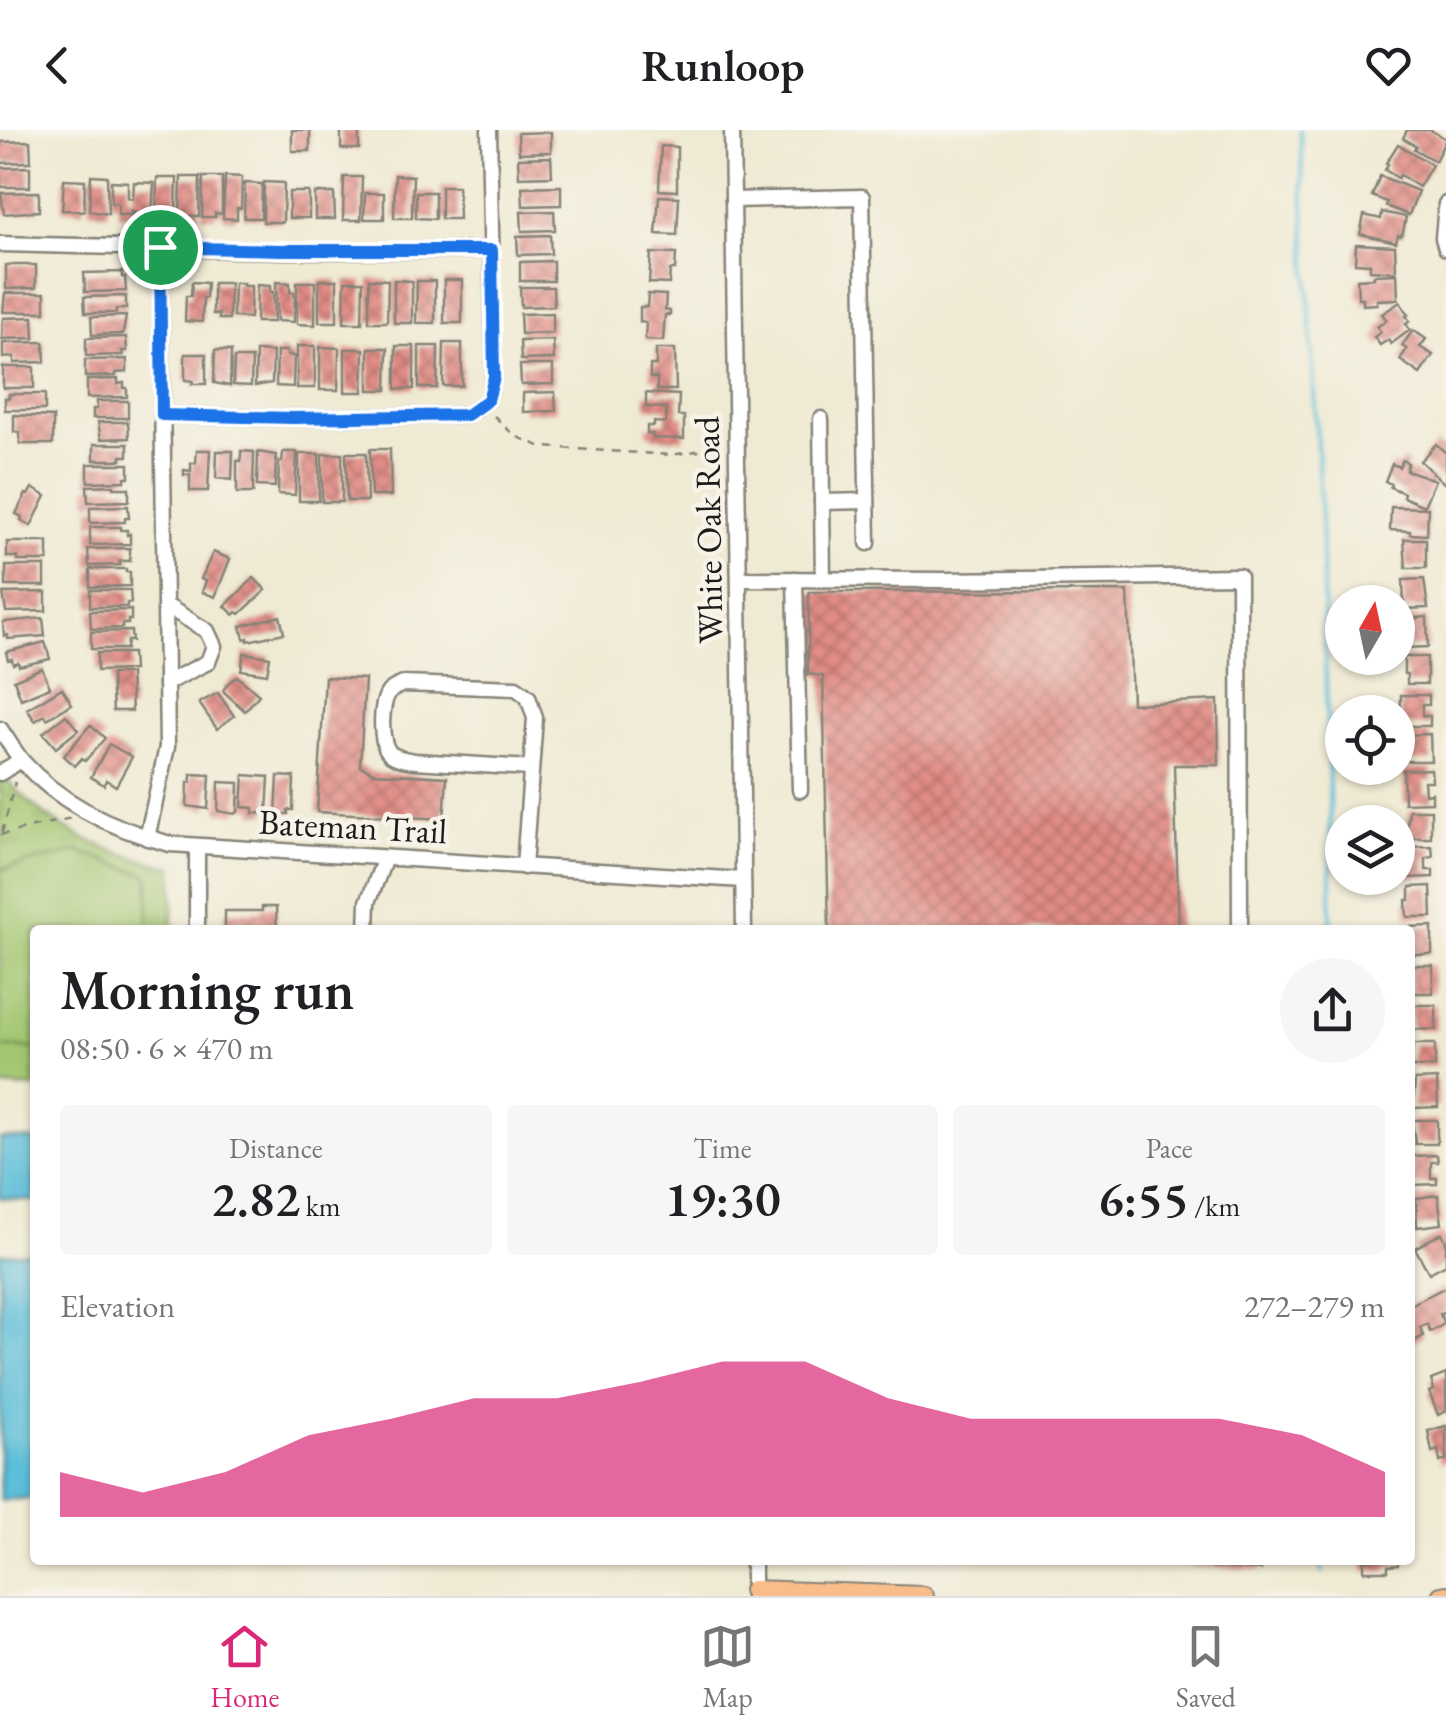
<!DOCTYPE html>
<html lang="en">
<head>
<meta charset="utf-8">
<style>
	:root { --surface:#fff; --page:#f6f6f6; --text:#202124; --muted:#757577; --line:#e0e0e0; --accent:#db2777 }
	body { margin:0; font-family:"EB Garamond",serif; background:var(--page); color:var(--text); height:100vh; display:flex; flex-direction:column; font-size:38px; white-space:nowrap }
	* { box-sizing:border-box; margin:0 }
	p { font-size:32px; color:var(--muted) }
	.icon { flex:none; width:55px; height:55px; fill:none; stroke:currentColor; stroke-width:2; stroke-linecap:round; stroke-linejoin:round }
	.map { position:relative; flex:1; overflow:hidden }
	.details { position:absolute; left:30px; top:795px; width:1385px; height:640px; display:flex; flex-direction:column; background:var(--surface); border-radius:10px; box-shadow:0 2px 8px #0004 }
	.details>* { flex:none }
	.needle { width:65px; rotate:9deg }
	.buttons { position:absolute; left:1325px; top:455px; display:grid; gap:20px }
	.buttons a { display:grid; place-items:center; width:90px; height:90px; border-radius:50%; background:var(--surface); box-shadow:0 2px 8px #0004; font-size:50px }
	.pin { position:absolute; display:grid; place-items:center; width:85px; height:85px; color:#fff; margin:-42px; border:5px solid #fff; border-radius:50%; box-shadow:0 2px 10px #0007 }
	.round { display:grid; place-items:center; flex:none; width:105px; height:105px; border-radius:52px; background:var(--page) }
	.headline { display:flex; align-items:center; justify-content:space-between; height:170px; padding:0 30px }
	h1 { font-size:55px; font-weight:600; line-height:75px }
	.stats { display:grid; grid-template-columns:repeat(3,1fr); gap:15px; height:170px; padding:10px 30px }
	.stats div { display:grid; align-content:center; border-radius:10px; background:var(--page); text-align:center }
	.stats b { font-size:50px; font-weight:600 }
	.stats small { font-size:28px; font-weight:400 }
	.stats p { font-size:28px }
	.chart { height:280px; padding:20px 30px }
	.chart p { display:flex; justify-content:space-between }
	.chart svg { width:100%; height:180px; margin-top:10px; fill:var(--accent); opacity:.7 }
	header { display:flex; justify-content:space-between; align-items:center; height:130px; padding:0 30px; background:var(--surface); font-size:45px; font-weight:600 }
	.dock { display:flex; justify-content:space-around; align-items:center; height:140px; border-top:2px solid var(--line); background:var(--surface); font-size:28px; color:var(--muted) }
	.dock a { display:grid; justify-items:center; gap:5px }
	.dock .active { color:var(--accent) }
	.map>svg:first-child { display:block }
	.park { fill:url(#park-tufts); stroke:#5f7146; stroke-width:2.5 }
	.pitch { fill:#a2c66f; stroke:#5f7146; stroke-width:2.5 }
	.water { fill:#5bbed9; stroke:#3c6d7a; stroke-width:2.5 }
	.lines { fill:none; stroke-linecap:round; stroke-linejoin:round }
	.stream { stroke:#5bbed9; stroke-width:4 }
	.building { fill:url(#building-cross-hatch) }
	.minor-casing { stroke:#868378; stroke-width:19 }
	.major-casing { stroke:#868378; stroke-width:22 }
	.path { stroke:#868378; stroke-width:2.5; stroke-dasharray:8 8; stroke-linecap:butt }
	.minor { stroke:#fff; stroke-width:14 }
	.major { stroke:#f9bd89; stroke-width:18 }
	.route-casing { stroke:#fff; stroke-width:20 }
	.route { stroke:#1a73e8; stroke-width:12 }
	.labels { text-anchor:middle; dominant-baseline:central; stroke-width:9; stroke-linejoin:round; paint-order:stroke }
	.street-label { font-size:35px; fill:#1c1c1c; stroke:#f7f3e8 }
</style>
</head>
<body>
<header><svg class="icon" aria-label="back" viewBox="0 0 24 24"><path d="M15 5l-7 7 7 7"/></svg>Runloop<svg class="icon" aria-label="heart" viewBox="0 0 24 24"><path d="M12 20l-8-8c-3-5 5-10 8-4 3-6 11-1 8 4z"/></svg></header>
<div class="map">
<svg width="1446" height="1466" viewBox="0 0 1446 1466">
	<defs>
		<pattern id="park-tufts" width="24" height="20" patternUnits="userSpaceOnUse" patternTransform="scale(2.5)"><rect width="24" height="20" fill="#a2c66f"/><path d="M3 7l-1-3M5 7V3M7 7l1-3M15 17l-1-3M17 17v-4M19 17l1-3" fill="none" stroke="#8baa60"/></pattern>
		<pattern id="building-cross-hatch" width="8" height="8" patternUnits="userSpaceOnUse" patternTransform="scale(2.5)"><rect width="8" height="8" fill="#e28c86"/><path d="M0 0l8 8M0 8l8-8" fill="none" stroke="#b6726d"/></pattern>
	</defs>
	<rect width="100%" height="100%" fill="#f7f3e8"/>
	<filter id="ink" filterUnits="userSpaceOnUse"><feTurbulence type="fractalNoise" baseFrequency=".01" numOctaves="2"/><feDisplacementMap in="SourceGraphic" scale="20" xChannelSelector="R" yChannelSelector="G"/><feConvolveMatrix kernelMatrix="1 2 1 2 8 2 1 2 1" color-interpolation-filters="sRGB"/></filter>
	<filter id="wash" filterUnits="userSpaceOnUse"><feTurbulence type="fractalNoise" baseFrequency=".0048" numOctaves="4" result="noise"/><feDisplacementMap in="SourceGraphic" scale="40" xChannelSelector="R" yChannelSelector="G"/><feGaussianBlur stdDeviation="2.25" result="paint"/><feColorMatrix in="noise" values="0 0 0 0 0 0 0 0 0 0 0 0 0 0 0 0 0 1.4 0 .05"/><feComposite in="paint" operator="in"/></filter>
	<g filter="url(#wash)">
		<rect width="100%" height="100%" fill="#efead3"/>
		<path class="park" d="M 0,641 C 47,699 102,722 173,737 L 173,800 L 35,800 L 35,958 L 0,956 Z"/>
		<polygon class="pitch" points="77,721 149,746 149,800 35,800 35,918 0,917 0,740"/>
		<g class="water">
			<polygon points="0,1008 35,1010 35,1071 0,1068"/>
			<polygon points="35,1122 35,1368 0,1370 0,1124"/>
		</g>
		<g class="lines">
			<g class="stream">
				<polyline points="1300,0 1321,387 1331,719 1331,800"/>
				<polyline points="1322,1430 1322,1442"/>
			</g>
		</g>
		<g id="blocks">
			<g class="building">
				<rect x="292" y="0" width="18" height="21"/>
				<rect x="341" y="0" width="18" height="19"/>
				<polygon points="1407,0 1430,0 1446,9 1435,31 1414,19 1416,16 1403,8"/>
				<polygon points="551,2 551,22 519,23 518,3"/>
				<polygon points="30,11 31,32 0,33 1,12"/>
				<polygon points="1398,14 1432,35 1419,57 1400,45 1398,48 1385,40 1388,34 1386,33"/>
				<polygon points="661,16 677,17 677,61 659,60"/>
				<polygon points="551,27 552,46 519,47 518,28"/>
				<polygon points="30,37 30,57 1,57 0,38"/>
				<polygon points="91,45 107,46 108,84 89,81"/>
				<polygon points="395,45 413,46 412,88 394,88"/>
				<polygon points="225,46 242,47 241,78 237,78 237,89 223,88"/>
				<polygon points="1380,46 1418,61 1409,85 1386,76 1387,72 1372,66"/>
				<polygon points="181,47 200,47 199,86 185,86 186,82 180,82"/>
				<polygon points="203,47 222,47 222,84 215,83 215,87 202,87"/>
				<polygon points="344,47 362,47 361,90 343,90"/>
				<polygon points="157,48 177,48 176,82 169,81 168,86 156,86"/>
				<polygon points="64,49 85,50 84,81 62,80"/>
				<polygon points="111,51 128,52 128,68 133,69 134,52 154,53 152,82 134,84 134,81 131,81 131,85 118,85 118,74 111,73"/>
				<polygon points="264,52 284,53 283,92 263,92"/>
				<polygon points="245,53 262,54 261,88 244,88"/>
				<polygon points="441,56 458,56 459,89 441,89"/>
				<polygon points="561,56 561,75 523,76 522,57"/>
				<polygon points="39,62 39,81 4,84 1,63"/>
				<rect x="289" y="62" width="20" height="26"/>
				<polygon points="416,62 435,62 435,89 416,88"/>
				<polygon points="315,63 334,63 335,89 315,89"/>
				<polygon points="365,63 384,63 384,89 364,89"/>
				<polygon points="659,66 679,67 677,105 656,104"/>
				<polygon points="554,81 555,100 522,101 521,82"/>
				<polygon points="1382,82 1406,87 1403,102 1401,106 1398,105 1396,112 1360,104 1364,85 1381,89"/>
				<polygon points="550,105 551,124 518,125 517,106"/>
				<polygon points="1356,114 1395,116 1396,142 1370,140 1370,134 1355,133"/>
				<polygon points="651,123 676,124 675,140 670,140 669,154 649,153"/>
				<polygon points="553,131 553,151 520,151 520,132"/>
				<polygon points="6,135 36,135 36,158 6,159"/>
				<polygon points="122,142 122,147 125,147 126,161 85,162 84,143"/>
				<polygon points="1397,144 1398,169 1377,170 1377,174 1363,175 1363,168 1358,168 1357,149 1374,148 1374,145"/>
				<polygon points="369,149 388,150 387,192 369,192"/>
				<rect x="319" y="150" width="18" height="42"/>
				<polygon points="394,150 412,151 412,193 394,193"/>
				<rect x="444" y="150" width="18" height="43"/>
				<polygon points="345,151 363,151 362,193 344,193"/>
				<polygon points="417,151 435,151 435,193 416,193"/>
				<polygon points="192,152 207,153 206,168 203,168 202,192 185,191 186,166 191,166"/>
				<polygon points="276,152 290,153 290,162 294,162 295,167 294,192 277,191"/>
				<polygon points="297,152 315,152 315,195 297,194"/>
				<polygon points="213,153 230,153 229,189 219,189 219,184 213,184"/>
				<polygon points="234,153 243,153 243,156 251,156 250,188 233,187"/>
				<polygon points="257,155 270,156 270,162 273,162 274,192 256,192"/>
				<polygon points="520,157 553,157 554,176 521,177"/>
				<polygon points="5,163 45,163 45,182 3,182"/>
				<polygon points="648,164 666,165 665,180 670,181 670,185 665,185 663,211 645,210 646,193 640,192 640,177 647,177"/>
				<polygon points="126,166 126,179 116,179 116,183 85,183 84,167"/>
				<polygon points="1400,172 1408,185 1406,186 1410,191 1406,194 1410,200 1391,214 1388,210 1380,215 1374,207 1381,202 1377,197 1387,190 1382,184"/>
				<polygon points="553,183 553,203 521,204 520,184"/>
				<polygon points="126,186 123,204 92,205 91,187"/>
				<polygon points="33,187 34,208 2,209 3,188"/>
				<polygon points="1413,200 1426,209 1420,217 1433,225 1420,244 1400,230 1407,219 1402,216"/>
				<polygon points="126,207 127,221 122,221 123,225 86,226 86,208"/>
				<polygon points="553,210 554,229 521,230 520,211"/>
				<polygon points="44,212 45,232 14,233 14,227 3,228 3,213"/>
				<polygon points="444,213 462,213 462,256 443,256"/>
				<rect x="297" y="216" width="18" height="42"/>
				<rect x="396" y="216" width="18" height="43"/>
				<polygon points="419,216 438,216 437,258 419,258"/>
				<polygon points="320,217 339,218 338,260 320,260"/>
				<polygon points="369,218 388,218 387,260 369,260"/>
				<polygon points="345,219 364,219 363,262 345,262"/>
				<polygon points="656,219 675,219 676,260 657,260 657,248 650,248 650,235 656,235"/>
				<polygon points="215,220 231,221 230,256 214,253"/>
				<polygon points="256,221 273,222 272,253 255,256"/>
				<polygon points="277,221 287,221 287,225 294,226 293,257 276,256"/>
				<polygon points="185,224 206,224 206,254 192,254 193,251 185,250"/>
				<polygon points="234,228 252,228 251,256 233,255"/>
				<polygon points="127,229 127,242 116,243 116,246 85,247 85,230"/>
				<polygon points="520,235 553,235 553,254 521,255"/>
				<rect x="3" y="237" width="31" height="21"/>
				<polygon points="118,249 118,254 124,253 124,258 127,258 127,267 87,268 87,250"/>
				<polygon points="555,262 556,281 523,282 523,263"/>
				<polygon points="646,263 679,265 678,286 684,286 684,309 653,308 653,304 647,304 647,296 654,296 654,292 666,293 666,278 646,277"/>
				<polygon points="9,264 45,264 45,280 5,280 5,268 9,268"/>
				<polygon points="97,271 128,271 128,288 93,288 93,279 97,279"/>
				<polygon points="14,285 53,287 53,314 20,314 20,302 14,302"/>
				<polygon points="98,292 128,292 129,308 101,309"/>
				<polygon points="94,314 128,314 128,326 121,326 121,330 94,330"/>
				<polygon points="1436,314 1446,323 1446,355 1420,331"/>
				<polygon points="370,319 390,319 391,366 371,366"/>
				<polygon points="197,320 210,320 208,361 190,361 190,345 184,345 184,340 191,341 191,333 196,333"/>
				<polygon points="217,321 233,321 232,350 216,348"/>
				<polygon points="241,321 254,322 253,363 237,363 237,331 241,331"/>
				<polygon points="258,322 276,325 275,357 257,356"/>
				<polygon points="283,322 297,322 295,365 278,364 279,332 282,332"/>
				<polygon points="346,323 366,323 367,371 347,371"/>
				<rect x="299" y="324" width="20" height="47"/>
				<rect x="322" y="324" width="20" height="48"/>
				<polygon points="1402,330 1408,333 1406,340 1435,350 1424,376 1403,367 1404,363 1390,357 1391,354 1385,351 1392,334 1399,337"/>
				<polygon points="88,334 129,334 129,347 125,347 125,351 88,352"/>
				<polygon points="114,355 114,358 129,358 129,371 88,372 87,356"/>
				<polygon points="32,358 46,366 31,396 21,390 22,387 16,384 26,364 28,365"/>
				<polygon points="128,376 129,388 125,388 125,392 90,393 90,377"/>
				<polygon points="1391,377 1428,378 1427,405 1410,404 1410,401 1390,400"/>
				<polygon points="90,397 121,397 121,400 127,400 127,405 130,404 130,414 90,415"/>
				<polygon points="1404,409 1426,409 1426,438 1406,438"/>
				<polygon points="7,412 48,412 48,431 18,431 18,427 7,427"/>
				<polygon points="130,418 130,431 120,431 120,435 89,436 88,419"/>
				<polygon points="213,422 230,429 215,467 202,462 206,451 201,449"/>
				<rect x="6" y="436" width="39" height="20"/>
				<polygon points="90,439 126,439 126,442 130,442 130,456 90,457"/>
				<polygon points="254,448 266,460 240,484 237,482 234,485 225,476"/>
				<polygon points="1424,449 1428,478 1404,479 1403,450"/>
				<polygon points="90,460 130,460 131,473 127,473 127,477 90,477"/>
				<polygon points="1128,461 1132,574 1218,570 1219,635 1174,635 1179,800 829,800 823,546 808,544 809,462"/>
				<polygon points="46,462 46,481 6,482 3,463"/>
				<polygon points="131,480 131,490 128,490 128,494 122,494 122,498 91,499 90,481"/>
				<polygon points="280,486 284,503 248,511 248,508 244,509 241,496"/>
				<polygon points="1427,487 1428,517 1405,518 1404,502 1407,502 1407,489"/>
				<polygon points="43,488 45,506 8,509 8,505 4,506 3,492"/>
				<polygon points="131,501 132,511 127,511 126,519 91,519 91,502"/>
				<polygon points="45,512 50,529 19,536 18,532 13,534 12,529 8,530 6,522"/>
				<polygon points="97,523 132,523 133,540 97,541"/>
				<polygon points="244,523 270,527 267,544 241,540"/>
				<polygon points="1404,527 1427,527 1427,554 1407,554 1407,544 1404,544"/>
				<polygon points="42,538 50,557 21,569 14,550"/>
				<polygon points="111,544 130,544 132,581 113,581"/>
				<polygon points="237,546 259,565 245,581 223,561 227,554"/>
				<polygon points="325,547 365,549 360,636 375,643 447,647 444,689 317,682"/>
				<polygon points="62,558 72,574 47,589 45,585 35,591 27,579"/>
				<polygon points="218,563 234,586 217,599 199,573"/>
				<polygon points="1401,565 1429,565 1429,575 1422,575 1422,586 1430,586 1430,596 1400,596"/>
				<polygon points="66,585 78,600 56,618 43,603"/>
				<polygon points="90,595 105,608 85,631 82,628 75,636 64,626"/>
				<polygon points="1430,604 1431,631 1400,631 1400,622 1407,622 1407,616 1400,614 1400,608 1402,605"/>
				<polygon points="109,614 132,627 116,656 106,650 104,655 91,647"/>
				<polygon points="1431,639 1432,651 1424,651 1425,664 1432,663 1432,672 1404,673 1403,640"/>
				<polygon points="191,644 210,645 208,679 187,676 188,652 191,652"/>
				<polygon points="244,645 269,647 267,684 253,683 254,678 242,677"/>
				<polygon points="278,646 294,647 293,680 288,680 288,684 276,684"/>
				<polygon points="219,652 239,653 238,682 235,684 218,681"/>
				<polygon points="1409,680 1431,680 1431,708 1406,708"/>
				<polygon points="1432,716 1433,727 1426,728 1426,740 1433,740 1433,747 1406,748 1405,717"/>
				<polygon points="1431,756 1432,787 1407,787 1406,770 1410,770 1410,757"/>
				<polygon points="262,777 276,777 277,800 225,800 225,781 262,781"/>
				<polygon points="1432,796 1432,824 1410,824 1410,800 1404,800 1404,797"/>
				<rect x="1410" y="835" width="23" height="28"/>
				<polygon points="1410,875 1436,875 1436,900 1412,899"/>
				<polygon points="1413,914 1435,914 1435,937 1411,937"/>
				<polygon points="1437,949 1438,977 1413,978 1415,950"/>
				<polygon points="1412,990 1437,990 1437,1014 1415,1014"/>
				<polygon points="1437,1025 1438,1032 1431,1032 1431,1048 1437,1048 1437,1054 1413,1055 1412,1026"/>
				<polygon points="1438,1065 1442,1094 1417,1097 1416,1068"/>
				<polygon points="1442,1103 1446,1111 1446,1134 1429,1143 1415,1118"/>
				<polygon points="1446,1157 1446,1182 1440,1184 1444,1194 1430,1202 1427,1194 1420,1197 1423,1206 1410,1214 1410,1175"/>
				<polygon points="1446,1244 1446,1281 1438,1285 1429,1262 1434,1260 1431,1250"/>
				<polygon points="1446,1296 1446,1330 1440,1332 1438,1320 1432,1322 1428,1301"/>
				<polygon points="1137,1430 1261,1430 1261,1440 1137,1433"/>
				<polygon points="1364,1430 1398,1430 1398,1435 1388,1436 1388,1441 1364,1441"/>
			</g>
		</g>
	</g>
	<g filter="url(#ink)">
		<use href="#blocks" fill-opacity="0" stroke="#868378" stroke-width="2.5"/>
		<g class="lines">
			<g class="minor-casing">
				<g id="minor">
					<polyline points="732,0 744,800"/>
					<polyline points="733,70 862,67 868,413"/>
					<polyline points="1446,74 1443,108 1446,118"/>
					<polyline points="0,114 282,121 491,120"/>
					<polyline points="162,285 293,288 467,285 488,270 494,247 489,0"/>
					<polyline points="821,289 823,449"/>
					<polyline points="822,372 867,371"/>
					<polyline points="739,449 944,450 1239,446 1240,800"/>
					<polyline points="795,449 800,660"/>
					<polyline points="165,475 207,501 214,516 208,532 166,553"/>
					<path d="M 0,599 C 7,609 14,621 22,631 C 61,675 114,699 170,714 L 743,750"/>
					<polyline points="0,643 21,630"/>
					<polyline points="147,708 167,617 160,117"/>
					<polyline points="197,717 197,800"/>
					<path d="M 524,737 L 535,588 L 528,567 L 516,558 L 403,554 C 398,556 393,558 389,562 C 380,574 379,615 391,624 C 398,629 407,630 415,631 L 531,638"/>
					<polyline points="367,800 368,772 385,728"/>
					<polyline points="753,1430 753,1466"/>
				</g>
			</g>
			<g class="major-casing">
				<g id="major">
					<polyline points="753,1460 924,1466"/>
					<polyline points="1441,1466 1446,1465"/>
				</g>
			</g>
			<g class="path">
				<polyline points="494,286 515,306 542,317 671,325 696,321 715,323"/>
				<polyline points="2,703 15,652"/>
				<polyline points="0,705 71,688"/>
			</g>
			<use href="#minor" class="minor"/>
			<use href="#major" class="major"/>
		</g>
	</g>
	<g class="lines" filter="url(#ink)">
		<g class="route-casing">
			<polygon id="route" points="160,117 282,120 492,120 494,247 488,270 467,285 293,288 162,285"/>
		</g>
		<use href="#route" class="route"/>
	</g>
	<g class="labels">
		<g class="street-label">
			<text transform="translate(708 400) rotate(-91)">White Oak Road</text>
			<text transform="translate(353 696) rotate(3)">Bateman Trail</text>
		</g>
	</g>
</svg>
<div class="buttons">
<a><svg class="needle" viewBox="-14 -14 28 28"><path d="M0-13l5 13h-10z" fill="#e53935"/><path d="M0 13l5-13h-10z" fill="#757577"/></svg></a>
<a><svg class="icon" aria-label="locate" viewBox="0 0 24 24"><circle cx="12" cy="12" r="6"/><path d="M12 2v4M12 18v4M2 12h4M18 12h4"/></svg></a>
<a><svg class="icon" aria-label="layers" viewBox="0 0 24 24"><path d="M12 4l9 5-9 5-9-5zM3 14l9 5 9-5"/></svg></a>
</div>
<div class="pin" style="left:160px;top:117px;background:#1e9e55"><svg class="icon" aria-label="arrive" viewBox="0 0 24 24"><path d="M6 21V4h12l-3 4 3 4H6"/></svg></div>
<section class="details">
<div class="headline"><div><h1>Morning run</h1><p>08:50 · 6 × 470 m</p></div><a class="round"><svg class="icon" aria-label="share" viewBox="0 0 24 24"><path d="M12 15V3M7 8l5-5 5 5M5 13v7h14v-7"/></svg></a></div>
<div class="stats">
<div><p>Distance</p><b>2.82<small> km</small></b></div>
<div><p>Time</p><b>19:30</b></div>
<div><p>Pace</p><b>6:55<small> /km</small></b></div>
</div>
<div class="chart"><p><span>Elevation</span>272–279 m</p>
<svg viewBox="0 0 160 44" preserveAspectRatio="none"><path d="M0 44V33L10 38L20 33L30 24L40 20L50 15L60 15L70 11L80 6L90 6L100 15L110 20L120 20L130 20L140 20L150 24L160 33V44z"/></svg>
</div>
</section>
</div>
<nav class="dock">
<a class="active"><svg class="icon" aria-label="home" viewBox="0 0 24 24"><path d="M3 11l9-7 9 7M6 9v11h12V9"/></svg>Home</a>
<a><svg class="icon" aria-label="map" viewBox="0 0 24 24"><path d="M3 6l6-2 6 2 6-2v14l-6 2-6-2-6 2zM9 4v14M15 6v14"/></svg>Map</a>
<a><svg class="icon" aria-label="saved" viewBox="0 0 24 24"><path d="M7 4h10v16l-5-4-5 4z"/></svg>Saved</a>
</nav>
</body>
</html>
